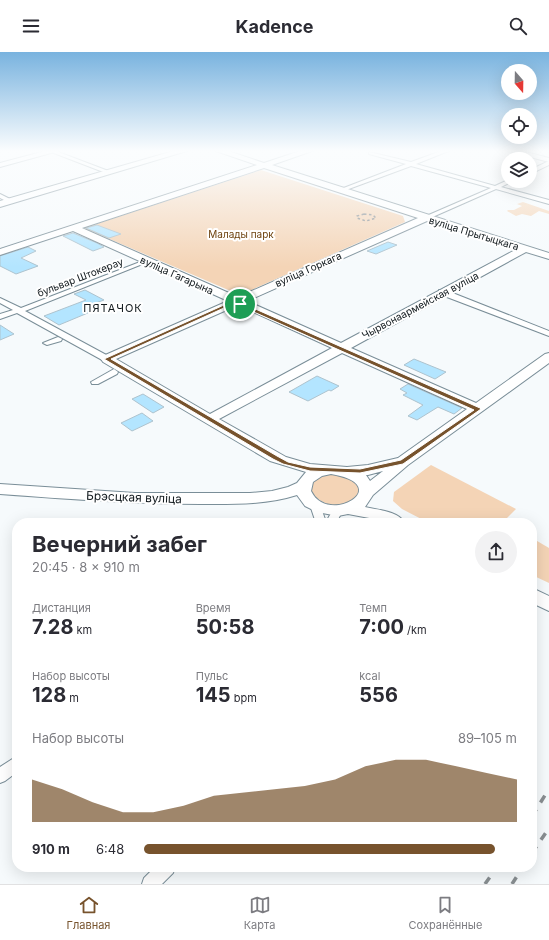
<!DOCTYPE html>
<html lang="ru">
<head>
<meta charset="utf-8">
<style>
	:root { --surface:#fff; --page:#f2f2f3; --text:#2b2b33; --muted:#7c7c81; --line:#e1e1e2; --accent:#77532d }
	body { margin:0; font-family:Inter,sans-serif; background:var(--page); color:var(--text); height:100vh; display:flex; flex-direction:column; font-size:15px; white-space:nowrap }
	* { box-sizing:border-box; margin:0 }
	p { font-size:13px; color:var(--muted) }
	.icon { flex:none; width:22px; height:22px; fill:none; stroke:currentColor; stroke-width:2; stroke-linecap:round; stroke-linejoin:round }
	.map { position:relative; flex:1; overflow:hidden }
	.details { position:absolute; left:12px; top:466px; width:525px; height:354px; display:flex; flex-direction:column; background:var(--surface); border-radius:16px; box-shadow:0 4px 16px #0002 }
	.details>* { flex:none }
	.needle { width:26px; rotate:160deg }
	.controls { position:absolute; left:501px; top:12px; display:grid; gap:8px }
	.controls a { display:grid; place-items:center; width:36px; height:36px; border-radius:50%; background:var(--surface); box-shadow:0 4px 16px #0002; font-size:20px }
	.pin { position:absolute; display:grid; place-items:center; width:34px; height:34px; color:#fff; margin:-17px; border:2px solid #fff; border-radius:50%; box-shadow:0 1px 4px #0007 }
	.round { display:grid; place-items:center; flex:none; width:42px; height:42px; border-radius:21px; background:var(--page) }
	.headline { display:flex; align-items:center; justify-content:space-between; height:68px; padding:0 20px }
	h1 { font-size:22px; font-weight:700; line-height:30px }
	.metrics { display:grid; grid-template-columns:repeat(3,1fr); gap:6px; height:68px; padding:4px 20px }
	.metrics div { display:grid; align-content:center }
	.metrics b { font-size:20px; font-weight:700 }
	.metrics small { font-size:11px; font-weight:400 }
	.metrics p { font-size:11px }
	.chart { height:112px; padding:8px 20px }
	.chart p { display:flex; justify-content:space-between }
	.chart svg { width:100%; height:72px; margin-top:4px; fill:var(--accent); opacity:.7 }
	ul { padding:0 20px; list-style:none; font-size:13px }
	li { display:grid; grid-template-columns:64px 48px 1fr; align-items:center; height:30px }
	li i { height:10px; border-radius:5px; background:var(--accent) }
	header { display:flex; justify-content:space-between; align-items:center; height:52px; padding:0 20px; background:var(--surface); font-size:18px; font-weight:700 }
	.tabs { display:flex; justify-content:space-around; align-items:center; height:56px; border-top:1px solid var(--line); background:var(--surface); font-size:11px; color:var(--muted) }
	.tabs a { display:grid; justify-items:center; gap:2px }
	.tabs .current { color:var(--accent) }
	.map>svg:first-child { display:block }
	.green { fill:#f4d4b6 }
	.building { fill:#b3e5ff; stroke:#aec3ce }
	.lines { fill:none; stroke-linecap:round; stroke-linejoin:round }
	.street-casing { stroke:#7a8e98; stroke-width:2 }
	.secondary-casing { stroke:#7a8e98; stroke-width:2 }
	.street { fill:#fff; fill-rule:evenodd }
	.secondary { fill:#fff; fill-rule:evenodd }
	.rail-far1 { stroke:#888e91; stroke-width:1.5; stroke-dasharray:2.5 2.5; stroke-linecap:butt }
	.rail { stroke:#888e91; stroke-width:3.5; stroke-dasharray:8 8; stroke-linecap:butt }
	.route { fill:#77532d; stroke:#fff; fill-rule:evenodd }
	.labels { text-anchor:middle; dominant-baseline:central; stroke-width:4; stroke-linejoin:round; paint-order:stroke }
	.far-street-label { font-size:10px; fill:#121a1e; stroke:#fff }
	.far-park-label { font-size:10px; fill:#6d420e; stroke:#fff }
	.far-neighbourhood-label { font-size:11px; letter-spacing:1px; fill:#121a1e; stroke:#fff }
	.street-label { font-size:12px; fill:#121a1e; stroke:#fff }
</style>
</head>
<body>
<header><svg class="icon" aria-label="menu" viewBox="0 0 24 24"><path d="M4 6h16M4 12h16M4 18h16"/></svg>Kadence<svg class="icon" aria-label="search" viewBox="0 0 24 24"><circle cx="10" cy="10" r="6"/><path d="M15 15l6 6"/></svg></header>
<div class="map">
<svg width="549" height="832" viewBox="0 0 549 832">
	<rect width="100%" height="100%" fill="#f6fafc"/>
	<g class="green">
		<polygon points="261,118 403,164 405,170 240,243 84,176"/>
		<polygon points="523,150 549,159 549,162 539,159 531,164 522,162 516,164 507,159 508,158 514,158 522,154 517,152"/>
		<polygon points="431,413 516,457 502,471 429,471 402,457 393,449 394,440"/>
		<path d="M 329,421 L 337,421 L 357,430 L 360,441 C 345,459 328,457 311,441 L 311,431 L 315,427 Z"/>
		<polygon points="532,486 549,496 549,531 532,523"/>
	</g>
	<g class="building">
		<polygon points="97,173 121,182 109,186 86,176"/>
		<polygon points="73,181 97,191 104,195 93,199 63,184"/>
		<polygon points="388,190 397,193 376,202 367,199"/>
		<polygon points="28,195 36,199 21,206 38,214 16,222 0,214 0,204"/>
		<polygon points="85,238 104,248 93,252 90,250 95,258 59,273 44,264 86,248 74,242"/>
		<polygon points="0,273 14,282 0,288"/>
		<polygon points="414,307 446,320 435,327 404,313"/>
		<polygon points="317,324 339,334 331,339 329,338 308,349 289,340"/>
		<polygon points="408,332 462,356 454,362 438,355 417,368 408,364 423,353 403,343 407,341 400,337"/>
		<polygon points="143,342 164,355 153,361 132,347"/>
		<polygon points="142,361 153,369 132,379 121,371"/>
	</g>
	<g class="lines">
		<g class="street-casing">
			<g id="street">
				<polygon points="46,98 53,98 111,120 106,121"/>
				<polygon points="444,98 451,98 416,112 495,134 508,128 513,129 501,135 549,148 549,152 496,137 428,167 424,167 424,165 491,136 411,114 346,138 341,137 406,112 369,102 369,100 411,110"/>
				<polygon points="549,109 549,113 530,122 530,118"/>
				<polygon points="0,142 12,148 13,149 10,151 0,146"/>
				<polygon points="140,210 145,211 25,259 110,305 111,307 110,309 104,309 17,261 0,267 0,262 13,258 0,251 0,246 21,256"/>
				<polygon points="439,238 445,238 549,279 549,284 439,242"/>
				<polygon points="58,285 62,287 61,289 47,293 43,291"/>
				<polygon points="114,317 118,320 117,322 98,332 92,332 91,330"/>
				<polygon points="315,450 320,453 326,470 334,456 342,456 343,458 336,471 316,471 310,453"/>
				<polygon points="17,704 17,720 5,729 0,731 0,715"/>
				<polygon points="155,815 175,815 173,821 162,832 142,832 144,826"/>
			</g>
		</g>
		<g class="secondary-casing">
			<g id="secondary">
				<polygon points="49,98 62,98 0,115 0,111"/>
				<polygon points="177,98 190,98 0,155 0,149"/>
				<path d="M 213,98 L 225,98 L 264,111 L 303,98 L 315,98 L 272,113 L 549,201 L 549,207 L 526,200 L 351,296 L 476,351 L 545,302 L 549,301 L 549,311 L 408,413 L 373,443 L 365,455 C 378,458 398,459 405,471 L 384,471 L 380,468 L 348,462 L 338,464 L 317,460 L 305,454 L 297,443 C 266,453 233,452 201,452 C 134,452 67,447 0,442 L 0,432 L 135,441 L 250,441 L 272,439 L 288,435 L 297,431 L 306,420 L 270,409 L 103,310 L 101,307 L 103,304 L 228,249 L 73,179 L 0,203 L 0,197 L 257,113 ZM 264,116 L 418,166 L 238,245 L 82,176 ZM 427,169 L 517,197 L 341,291 L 247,249 ZM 238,253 L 332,296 L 210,362 L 116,307 ZM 342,301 L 467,357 L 398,406 L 368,413 L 347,415 L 310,412 L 286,405 L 219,367 ZM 383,419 L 370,429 L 366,423 L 368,423 ZM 331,422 C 397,433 328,475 311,439 L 313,430 L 322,424 Z"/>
				<polygon points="504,98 518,98 549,106 549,110"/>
				<polygon points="532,536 549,544 549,559 532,551"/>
			</g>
		</g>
		<use href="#street" class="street"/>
		<use href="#secondary" class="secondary"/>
		<polygon class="rail-far1" points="364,162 373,163 376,166 366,169 357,166 357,164"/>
		<g class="rail">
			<polyline points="532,764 549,737"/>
			<polyline points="532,801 549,776"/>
			<polyline points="485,832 497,815"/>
			<polyline points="512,832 523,815"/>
		</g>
	</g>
	<linearGradient id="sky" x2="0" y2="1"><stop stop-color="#79b3df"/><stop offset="0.46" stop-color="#fbfdfe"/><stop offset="1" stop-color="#fbfdfe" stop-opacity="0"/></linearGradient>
	<rect width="549" height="215" fill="url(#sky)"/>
	<path class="route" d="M 235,248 L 480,356 L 481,357 L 403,412 L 360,421 L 310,419 L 283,412 L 273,407 L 104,307 ZM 235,251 L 238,253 L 474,358 L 401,408 L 360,417 L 310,415 L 288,410 L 277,404 L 111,307 Z"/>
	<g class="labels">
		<g class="far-street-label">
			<text transform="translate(474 181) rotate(17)">вуліца Прытыцкага</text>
			<text transform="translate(308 217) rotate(-24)">вуліца Горкага</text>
			<text transform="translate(177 223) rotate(24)">вуліца Гагарына</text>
			<text transform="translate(80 225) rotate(-21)">бульвар Штокерау</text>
			<text transform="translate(420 253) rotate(-28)">Чырвонаармейская вуліца</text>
		</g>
		<g class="far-park-label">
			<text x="241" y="182">Малады парк</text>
		</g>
		<g class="far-neighbourhood-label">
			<text x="113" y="256">ПЯТАЧОК</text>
		</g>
		<g class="street-label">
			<text transform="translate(134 445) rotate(2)">Брэсцкая вуліца</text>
		</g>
	</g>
</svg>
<div class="controls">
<a><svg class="needle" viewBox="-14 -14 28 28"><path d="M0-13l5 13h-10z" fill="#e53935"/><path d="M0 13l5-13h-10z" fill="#7c7c81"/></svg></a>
<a><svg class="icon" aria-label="locate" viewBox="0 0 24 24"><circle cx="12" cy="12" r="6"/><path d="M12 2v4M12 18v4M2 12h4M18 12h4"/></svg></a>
<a><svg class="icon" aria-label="layers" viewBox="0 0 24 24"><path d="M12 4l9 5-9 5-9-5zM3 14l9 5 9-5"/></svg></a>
</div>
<div class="pin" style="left:240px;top:252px;background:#1e9e55"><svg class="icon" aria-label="arrive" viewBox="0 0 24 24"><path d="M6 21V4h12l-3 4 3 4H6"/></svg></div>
<section class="details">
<div class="headline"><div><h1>Вечерний забег</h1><p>20:45 · 8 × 910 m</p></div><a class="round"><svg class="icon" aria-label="share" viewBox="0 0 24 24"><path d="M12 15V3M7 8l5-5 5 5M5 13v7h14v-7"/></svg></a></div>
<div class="metrics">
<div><p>Дистанция</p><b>7.28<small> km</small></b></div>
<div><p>Время</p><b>50:58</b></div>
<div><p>Темп</p><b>7:00<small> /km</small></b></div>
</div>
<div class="metrics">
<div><p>Набор высоты</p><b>128<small> m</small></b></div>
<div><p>Пульс</p><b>145<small> bpm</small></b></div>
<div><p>kcal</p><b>556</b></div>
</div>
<div class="chart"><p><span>Набор высоты</span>89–105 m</p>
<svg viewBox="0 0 160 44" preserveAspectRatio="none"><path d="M0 44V18L10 24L20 32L30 38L40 38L50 34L60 28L70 26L80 24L90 22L100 18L110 10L120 6L130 6L140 10L150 14L160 18V44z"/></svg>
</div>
<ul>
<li><b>910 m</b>6:48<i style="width:94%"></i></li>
</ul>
</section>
</div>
<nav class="tabs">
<a class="current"><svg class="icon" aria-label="home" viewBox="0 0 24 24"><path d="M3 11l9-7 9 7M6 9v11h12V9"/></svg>Главная</a>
<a><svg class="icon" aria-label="map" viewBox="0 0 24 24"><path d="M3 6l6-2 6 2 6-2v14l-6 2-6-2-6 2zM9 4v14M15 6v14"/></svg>Карта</a>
<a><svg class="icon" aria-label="saved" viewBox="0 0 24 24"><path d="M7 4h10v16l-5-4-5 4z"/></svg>Сохранённые</a>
</nav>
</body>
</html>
